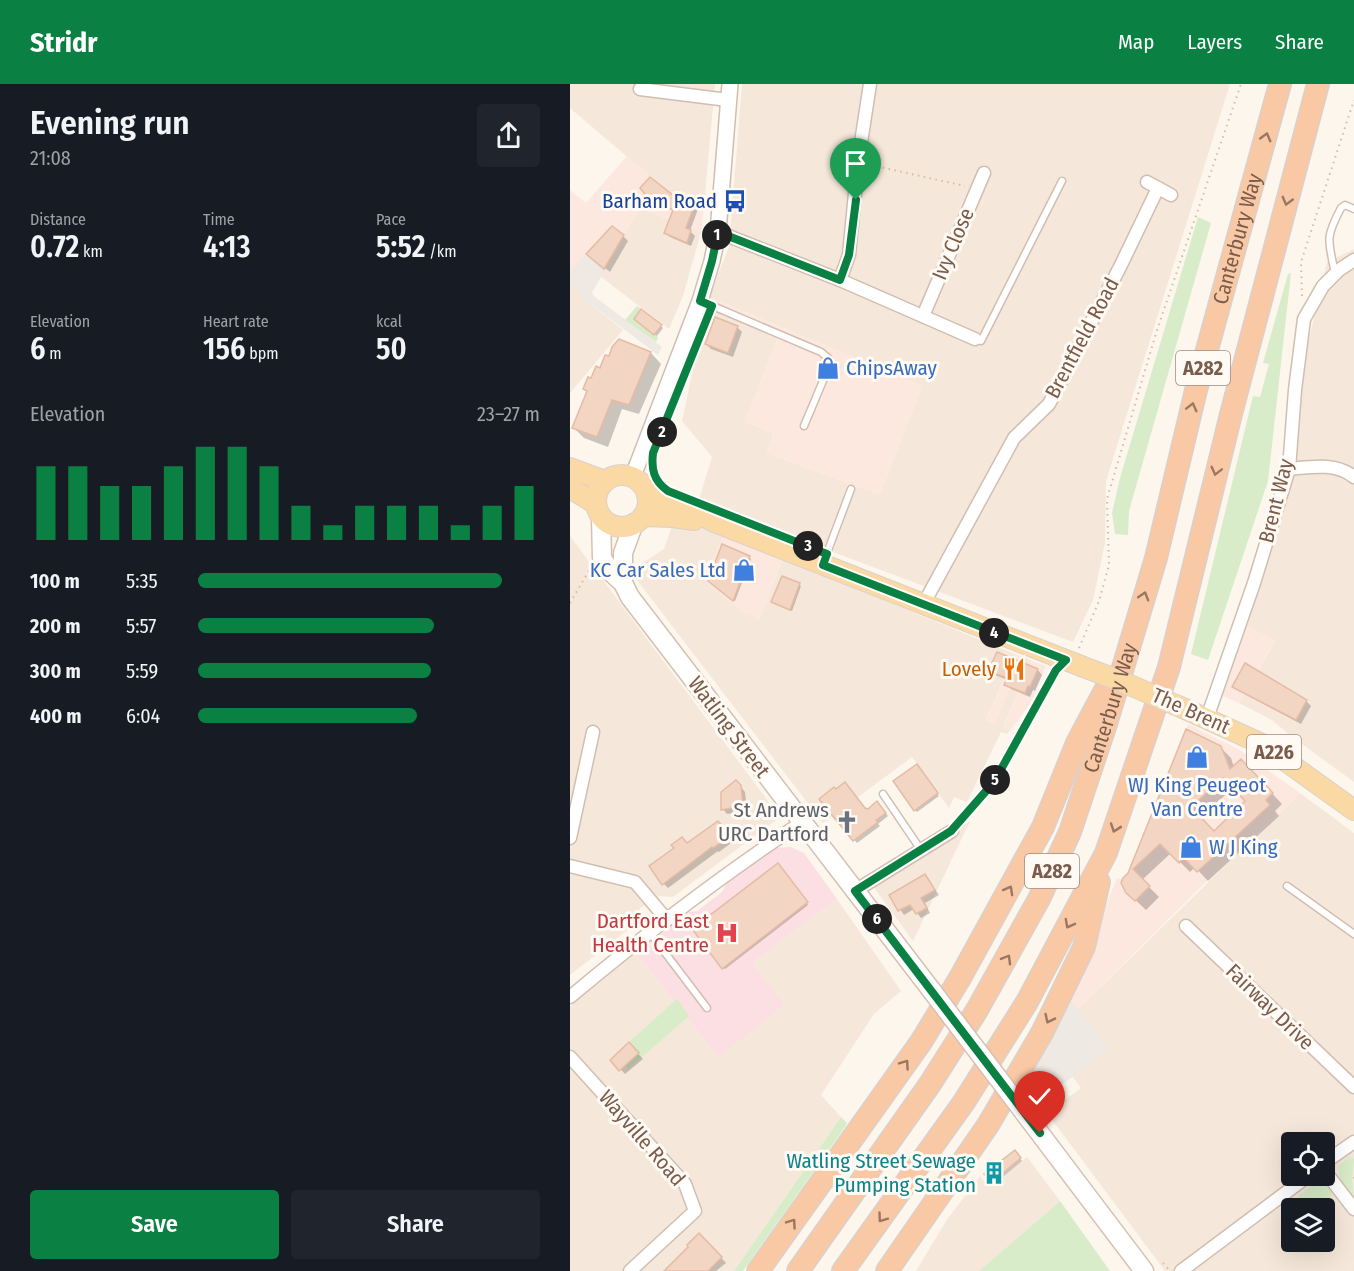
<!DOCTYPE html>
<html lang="en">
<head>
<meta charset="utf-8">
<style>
	:root { --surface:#171b24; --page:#20242c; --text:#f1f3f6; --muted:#9ea1a6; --accent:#0b8043 }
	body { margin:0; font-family:"Fira Sans Condensed",sans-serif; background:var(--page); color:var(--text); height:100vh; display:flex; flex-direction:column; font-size:22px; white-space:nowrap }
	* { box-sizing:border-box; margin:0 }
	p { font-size:20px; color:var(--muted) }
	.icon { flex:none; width:33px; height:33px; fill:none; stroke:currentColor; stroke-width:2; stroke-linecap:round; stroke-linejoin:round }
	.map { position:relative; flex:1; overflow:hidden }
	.panel { display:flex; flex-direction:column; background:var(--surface); width:570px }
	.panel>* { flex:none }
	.buttons { position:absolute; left:711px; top:1048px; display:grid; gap:12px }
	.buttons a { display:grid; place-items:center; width:54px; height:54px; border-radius:6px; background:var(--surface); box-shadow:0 6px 24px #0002; font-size:30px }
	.pin { position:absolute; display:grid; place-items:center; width:51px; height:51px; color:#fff; margin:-62px -26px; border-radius:50% 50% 50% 0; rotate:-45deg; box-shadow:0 0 6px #0007 }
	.pin .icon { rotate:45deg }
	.km { position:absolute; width:30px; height:30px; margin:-15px; border-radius:50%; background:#222; color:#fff; font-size:16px; line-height:30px; text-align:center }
	.round { display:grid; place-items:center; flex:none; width:63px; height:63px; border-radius:6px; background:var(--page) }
	.overview { display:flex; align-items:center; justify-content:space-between; height:102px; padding:0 30px }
	h1 { font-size:33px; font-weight:600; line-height:45px }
	.metrics { display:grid; grid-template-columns:repeat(3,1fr); gap:9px; height:102px; padding:6px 30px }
	.metrics div { display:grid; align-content:center }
	.metrics b { font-size:30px; font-weight:600 }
	.metrics small { font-size:16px; font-weight:400 }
	.metrics p { font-size:16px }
	.chart { height:168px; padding:12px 30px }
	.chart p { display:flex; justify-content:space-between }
	.chart svg { width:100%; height:108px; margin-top:6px; stroke:var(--accent); stroke-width:6 }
	.cta { display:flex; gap:12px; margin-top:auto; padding:12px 30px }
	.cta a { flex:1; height:69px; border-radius:6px; background:var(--accent); color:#fff; font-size:24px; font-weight:600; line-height:69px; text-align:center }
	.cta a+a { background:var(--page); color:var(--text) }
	ul { padding:0 30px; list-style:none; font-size:20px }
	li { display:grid; grid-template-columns:96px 72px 1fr; align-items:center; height:45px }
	li i { height:15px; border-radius:8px; background:var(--accent) }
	header { display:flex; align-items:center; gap:36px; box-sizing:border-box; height:84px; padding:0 30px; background:var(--accent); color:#fff }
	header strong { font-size:28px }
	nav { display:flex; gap:33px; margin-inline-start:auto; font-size:21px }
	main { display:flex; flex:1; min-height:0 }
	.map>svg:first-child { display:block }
	.residential { fill:#f5e8da; fill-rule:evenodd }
	.commercial { fill:#fde8e0 }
	.industrial { fill:#efe9e4 }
	.medical { fill:#fbdfe3 }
	.green { fill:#d8ecc9 }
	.shadow { fill:#0003; fill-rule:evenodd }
	.building { fill:#f3d5c3; stroke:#e6bba3; stroke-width:1.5; fill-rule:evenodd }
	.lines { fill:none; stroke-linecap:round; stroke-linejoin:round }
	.service-casing { stroke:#d1beb0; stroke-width:9 }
	.minor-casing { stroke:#d1beb0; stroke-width:15 }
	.tertiary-casing { stroke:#d1beb0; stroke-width:18 }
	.secondary-casing { stroke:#d6c0b0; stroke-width:21 }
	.primary-casing { stroke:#dad1cd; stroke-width:22 }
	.trunk-casing { stroke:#dad1cd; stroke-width:24 }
	.path { stroke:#d9b8a5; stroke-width:2; stroke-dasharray:1.5 4.5; stroke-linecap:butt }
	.service { stroke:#fff; stroke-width:6 }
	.minor { stroke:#fff; stroke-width:12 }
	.tertiary { stroke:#fff; stroke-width:15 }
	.secondary { stroke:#fff; stroke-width:18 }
	.primary { stroke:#fbd9a5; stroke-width:20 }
	.trunk { stroke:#f9c8a4; stroke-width:21 }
	.secondary-bridge-casing { stroke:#d6c0b0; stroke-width:21; stroke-linecap:butt }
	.primary-bridge-casing { stroke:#dad1cd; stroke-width:22; stroke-linecap:butt }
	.secondary-bridge { stroke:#fff; stroke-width:18 }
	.primary-bridge { stroke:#fbd9a5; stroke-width:20 }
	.oneway { stroke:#9a7763 }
	.route-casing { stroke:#fff; stroke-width:12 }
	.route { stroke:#0b8043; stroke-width:8 }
	.labels { text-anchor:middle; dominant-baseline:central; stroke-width:6; stroke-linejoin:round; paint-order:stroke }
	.shield { fill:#fffaf3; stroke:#a28b7f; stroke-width:1.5 }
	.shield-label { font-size:20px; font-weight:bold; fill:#7a5c4d }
	.transit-label { font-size:21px; fill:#164399; stroke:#fffaf3; text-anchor:end }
	.street-label { font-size:21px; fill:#7a5c4d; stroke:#fffaf3 }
	.shop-label { font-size:21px; fill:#366cbe; stroke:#fffaf3; text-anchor:start }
	.food-label { font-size:21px; fill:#c56008; stroke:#fffaf3; text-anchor:end }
	.worship-label { font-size:21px; fill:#5b616d; stroke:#fffaf3; text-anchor:end }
	.health-label { font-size:21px; fill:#be3a42; stroke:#fffaf3; text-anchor:end }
	.culture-label { font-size:21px; fill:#0d838f; stroke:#fffaf3; text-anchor:end }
</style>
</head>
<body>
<header>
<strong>Stridr</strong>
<nav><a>Map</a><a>Layers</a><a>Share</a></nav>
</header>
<main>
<section class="panel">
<div class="overview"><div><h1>Evening run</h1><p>21:08</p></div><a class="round"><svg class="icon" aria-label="share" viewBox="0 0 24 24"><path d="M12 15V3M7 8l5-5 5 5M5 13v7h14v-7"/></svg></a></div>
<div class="metrics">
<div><p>Distance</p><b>0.72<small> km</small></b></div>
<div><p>Time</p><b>4:13</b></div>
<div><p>Pace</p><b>5:52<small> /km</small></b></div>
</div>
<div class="metrics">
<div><p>Elevation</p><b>6<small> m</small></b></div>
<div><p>Heart rate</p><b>156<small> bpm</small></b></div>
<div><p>kcal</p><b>50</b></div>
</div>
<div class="chart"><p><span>Elevation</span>23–27 m</p>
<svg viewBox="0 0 160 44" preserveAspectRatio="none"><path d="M5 44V14M15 44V14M25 44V22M35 44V22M45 44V14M55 44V6M65 44V6M75 44V14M85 44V30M95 44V38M105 44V30M115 44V30M125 44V30M135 44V38M145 44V30M155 44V22"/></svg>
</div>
<ul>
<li><b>100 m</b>5:35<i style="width:89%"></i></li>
<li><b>200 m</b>5:57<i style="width:69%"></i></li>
<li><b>300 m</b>5:59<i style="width:68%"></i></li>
<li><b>400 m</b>6:04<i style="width:64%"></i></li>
</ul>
<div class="cta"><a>Save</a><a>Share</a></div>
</section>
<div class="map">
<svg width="784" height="1187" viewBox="0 0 784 1187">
	<rect width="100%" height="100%" fill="#fdf6ec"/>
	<g class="residential">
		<polygon points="0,0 145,0 134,122 103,111 94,104 0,24"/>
		<polygon points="172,0 660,0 536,397 535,459 523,516 503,558 263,468 286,402 310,410 352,302 139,213 159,163"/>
		<polygon points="70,124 131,148 113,212 99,245 30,192"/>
		<polygon points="784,165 784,698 721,652 702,636 669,619 705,557 673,540 757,178"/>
		<polygon points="0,196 18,218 53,246 0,309"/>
		<polygon points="136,223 208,253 175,338 204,349 197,369 278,399 254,464 129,415 142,373 112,337"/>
		<polygon points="103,439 123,441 153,451 176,530 178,528 189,536 213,475 445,570 416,636 441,604 454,573 462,577 433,642 441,646 437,650 431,648 397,718 384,713 379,724 342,673 253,739 60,487 94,465"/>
		<polygon points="0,452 210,733 103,813 89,812 70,824 69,837 0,891"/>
		<path d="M 730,709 L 784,749 L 784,1187 L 595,1187 L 477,1029 L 511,1004 L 502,992 L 539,965 L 508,925 ZM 722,1059 L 754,1059 L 754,1092 L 722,1092 ZM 722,1125 L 754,1125 L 754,1158 L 722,1158 Z"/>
		<polygon points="400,737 343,857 302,801"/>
		<polygon points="267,815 331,907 304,930 251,1011 271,1033 167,1183 164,1187 0,1187 0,922 66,869 148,973 182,879"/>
		<polygon points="457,1073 490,1117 409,1187 346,1187 376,1137 410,1092 419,1103"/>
	</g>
	<g class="commercial">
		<polygon points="57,72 103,111 134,122 131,148 70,124 54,151 42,142 0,187 0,106 16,119"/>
		<polygon points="139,213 352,302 310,411 286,402 263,468 254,464 278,399 197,369 204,349 175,338 208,253 136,223"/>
		<polygon points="153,451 213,475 189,536 178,528 176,531 134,496"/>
		<polygon points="673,540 705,556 669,619 650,611"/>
		<polygon points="445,570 454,573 425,640 416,637"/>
		<polygon points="462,577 476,582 461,618 441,646 433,643"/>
		<polygon points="618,640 668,665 730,709 636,798 508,925 503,918 497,915 547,794 552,795 558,789"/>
	</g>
	<g class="industrial">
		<polygon points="42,142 54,151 22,209 25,213 92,263 88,271 18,218 0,196 0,187"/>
		<polygon points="497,915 503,918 539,965 472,1016 450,997"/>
	</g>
	<polygon class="medical" points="221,763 234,769 267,815 182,879 214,921 148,973 66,869 119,828 127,827 152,808 158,796 205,764"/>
	<g class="green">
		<polygon points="628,133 641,139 559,427 558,451 545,450 542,429 550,394"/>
		<polygon points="721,189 698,397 638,576 621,570 683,312 690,313 699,280 693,279 718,190"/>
		<polygon points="67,222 71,225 64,235 88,253 86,258 55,236"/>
		<polygon points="107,915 119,932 58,985 55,982 69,969 59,958"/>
		<polygon points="271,1033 277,1039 275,1043 173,1187 164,1187"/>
		<path d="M 780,1072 L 784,1075 L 782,1096 L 784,1115 C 776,1104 766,1096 769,1081 Z"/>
		<polygon points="747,1098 755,1099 763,1107 759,1116 729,1115 729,1111"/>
		<polygon points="490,1117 540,1187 409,1187"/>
	</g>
	<g class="shadow">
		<polygon points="78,112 124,121 128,125 120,147 125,152 121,162 100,153 96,149 104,127 83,117"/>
		<polygon points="53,152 58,157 40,188 23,174"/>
		<polygon points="68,237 91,242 93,244 87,252"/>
		<polygon points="167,243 172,248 163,273 141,265 136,260"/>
		<polygon points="50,257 81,269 91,280 69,330 52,325 38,363 14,354 4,344 18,308 14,304 31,286"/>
		<polygon points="179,473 181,475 165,517 142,499"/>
		<polygon points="213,494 231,502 222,527 203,518"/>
		<polygon points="427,570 468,586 472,591 465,607 463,606 460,613 441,605 436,600 438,596 425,591 420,586"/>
		<polygon points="676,581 736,617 741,622 731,640 669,607 664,602"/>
		<path d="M 651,664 L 661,674 L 664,683 L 681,687 L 712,720 L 705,727 L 709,732 L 638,797 L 625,783 L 620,788 L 601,769 L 572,796 L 589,813 L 576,826 L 557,808 L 553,799 ZM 664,703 L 677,717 L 644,749 L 630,734 Z"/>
		<polygon points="349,684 369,712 347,728 345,726"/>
		<polygon points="171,703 175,708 177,727 157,730 153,725"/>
		<polygon points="251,716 298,726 310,723 318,732 308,740 310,742 287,759"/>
		<polygon points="152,744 164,757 149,768 148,767 98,804 94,800 106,764"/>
		<polygon points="210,783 238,821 155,885 153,884"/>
		<polygon points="355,791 369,811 355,819 360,829 351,834 344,825 334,831 321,811"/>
		<polygon points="59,960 73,975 55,990 42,976"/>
		<polygon points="445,1068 452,1077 424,1100 417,1090"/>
		<polygon points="136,1157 156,1179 146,1187 96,1187"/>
	</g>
	<g class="building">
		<polygon points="80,93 103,111 125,119 116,144 121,146 117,159 94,149 103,126 77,113 70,104"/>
		<polygon points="42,142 54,151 34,185 16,170"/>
		<polygon points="71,225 92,241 84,251 64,235"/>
		<polygon points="145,233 168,242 158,269 135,260"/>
		<polygon points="49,255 81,268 59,321 42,316 27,353 2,344 17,307 13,305 18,293 21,294 26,282 30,284 35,271 39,272 42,263"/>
		<polygon points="152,460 180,472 163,517 138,497"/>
		<polygon points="212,492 230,499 220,526 201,518"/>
		<polygon points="427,568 468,585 460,603 458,602 455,609 434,601 437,594 418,587"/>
		<polygon points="675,579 737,616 726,636 662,603"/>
		<path d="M 616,645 L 651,662 L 660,685 L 671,675 L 703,709 L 696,716 L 700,721 L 627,788 L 614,774 L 609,779 L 590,760 L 563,785 L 580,802 L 565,817 L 556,809 L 551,799 L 553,794 L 558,789 ZM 653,694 L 675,717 L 644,747 L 621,723 Z"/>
		<polygon points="347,680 368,709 344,727 323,697"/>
		<polygon points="166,696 171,701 173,722 151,726 151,708"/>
		<polygon points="275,698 295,724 298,725 307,717 316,729 306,736 308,738 283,757 249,715 264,703 266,705"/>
		<polygon points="148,737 160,752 143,764 142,763 92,801 79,782 104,764 101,761 112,753 117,759"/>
		<polygon points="208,779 238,818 152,885 122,845"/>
		<polygon points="355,790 365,806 351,814 357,824 346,830 340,821 328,827 319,811"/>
		<polygon points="59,958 69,969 49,987 40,976"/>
		<polygon points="445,1066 451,1074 421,1099 414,1090"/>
		<polygon points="129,1149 152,1173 138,1187 94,1187 118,1163 117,1161"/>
	</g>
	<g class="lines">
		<g class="service-casing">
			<g id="service">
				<path d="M 765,189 C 758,156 755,154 771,124 L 775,121 L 784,125"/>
				<polyline points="131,217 251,268 258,274 255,292 234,342"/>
				<polyline points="405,255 411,257 492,97"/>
				<polyline points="254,477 281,405"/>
				<polyline points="313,710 351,766"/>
				<polyline points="717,802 784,850"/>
				<polyline points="80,849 137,924"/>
			</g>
		</g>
		<g class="minor-casing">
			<g id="minor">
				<polyline points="70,5 158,16"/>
				<polyline points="577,98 601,111"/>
				<polyline points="148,148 270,196 405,255"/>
				<polyline points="270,196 279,171 288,78 300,0"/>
				<polyline points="353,232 414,89"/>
				<path d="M 719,385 C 741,383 765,378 784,393"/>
				<polyline points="353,521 444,354 479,320 551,181 588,104"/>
				<polyline points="637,634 684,499 719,385 725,306 734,235 753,202 769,186 784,176"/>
				<polyline points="0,754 23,648"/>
				<polyline points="0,782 65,798 97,836"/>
				<polyline points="285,807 382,747"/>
				<polyline points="616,842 784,1003"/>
				<path d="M 0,913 C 74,851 151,792 231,739"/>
				<polyline points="0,973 115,1100 125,1127 60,1187"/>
				<polyline points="754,1079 784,1058"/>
				<polyline points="754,1086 784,1125"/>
				<polyline points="611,1187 738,1092"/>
			</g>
		</g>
		<g class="tertiary-casing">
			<polyline id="tertiary" points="63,392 130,217 142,177 148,148 160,0"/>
		</g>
		<g class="secondary-casing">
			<g id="secondary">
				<polyline points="31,433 32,474 41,488 53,499 60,513 362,907"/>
				<polyline points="53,499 53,469 64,439"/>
				<polyline points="453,1027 574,1187"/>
			</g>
		</g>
		<g class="primary-casing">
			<g id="primary">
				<polyline points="0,384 35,397"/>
				<circle cx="52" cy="417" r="26"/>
				<polyline points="0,404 26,420"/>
				<path d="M 77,411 C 96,413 126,427 142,437 L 511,582"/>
				<polyline points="73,432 103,433 124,436"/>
				<polyline points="615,625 692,660 784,726"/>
			</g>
		</g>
		<g class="trunk-casing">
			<g id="trunk">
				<polyline points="188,1187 351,958 390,894 473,743 507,659 539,599"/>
				<path id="s1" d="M 228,1187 L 360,1000 L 407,926 L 469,815 L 500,748 L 536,640 L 586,474 L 626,306 L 710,0"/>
				<polyline points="273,1187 394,1018 433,956 457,918 536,769 599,583 661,330 748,0"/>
				<polyline points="317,1187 418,1041 472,949 514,863 529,798"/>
			</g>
		</g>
		<g class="path">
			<polyline points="301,81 395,102"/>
			<polyline points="732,212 731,178 784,16"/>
			<polyline points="82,384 86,396"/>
			<polyline points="0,519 20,485"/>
			<polyline points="509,564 529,517 539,481 537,415 587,246 671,0"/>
			<polyline points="389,738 424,698 485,590"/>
			<polyline points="784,1093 784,1099"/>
			<polyline points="730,1116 748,1116 762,1119"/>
			<polyline points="593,1179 599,1186"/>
		</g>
		<use href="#service" class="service"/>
		<use href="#minor" class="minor"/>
		<use href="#tertiary" class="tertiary"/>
		<use href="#secondary" class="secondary"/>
		<use href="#primary" class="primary"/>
		<use href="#trunk" class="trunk"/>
		<g class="secondary-bridge-casing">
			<polyline id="secondary-bridge" points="362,907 453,1027"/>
		</g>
		<g class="primary-bridge-casing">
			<polyline id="primary-bridge" points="511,582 553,598 615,625"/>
		</g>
		<use href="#secondary-bridge" class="secondary-bridge"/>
		<use href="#primary-bridge" class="primary-bridge"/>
	</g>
	<defs><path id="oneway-chevron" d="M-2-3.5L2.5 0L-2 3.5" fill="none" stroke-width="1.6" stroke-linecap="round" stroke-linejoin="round" transform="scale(1.5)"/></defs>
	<g class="oneway">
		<use href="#oneway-chevron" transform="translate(696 53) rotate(-75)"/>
		<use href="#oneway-chevron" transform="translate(717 117) rotate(105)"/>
		<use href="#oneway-chevron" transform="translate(622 323) rotate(-76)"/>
		<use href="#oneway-chevron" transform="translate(646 387) rotate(104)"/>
		<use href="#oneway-chevron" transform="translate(574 512) rotate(-73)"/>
		<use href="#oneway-chevron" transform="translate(545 744) rotate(109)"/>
		<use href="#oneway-chevron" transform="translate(439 806) rotate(-61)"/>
		<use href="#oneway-chevron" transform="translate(499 840) rotate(118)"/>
		<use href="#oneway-chevron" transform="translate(437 875) rotate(-60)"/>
		<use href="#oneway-chevron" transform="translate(479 935) rotate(116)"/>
		<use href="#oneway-chevron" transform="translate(335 980) rotate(-55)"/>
		<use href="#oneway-chevron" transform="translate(312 1134) rotate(126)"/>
		<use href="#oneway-chevron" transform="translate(222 1139) rotate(-55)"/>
	</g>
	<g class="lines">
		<g class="route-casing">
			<path id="route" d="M 286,116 L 279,171 L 270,196 L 148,148 L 142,177 L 130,217 L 142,222 L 83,369 C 81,386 84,397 98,407 L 257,470 L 253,481 L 496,576 L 486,586 L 424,698 L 381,747 L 285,807 L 470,1049"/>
		</g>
		<use href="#route" class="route"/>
	</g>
	<defs>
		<g id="bus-bare" transform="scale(1.8)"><path d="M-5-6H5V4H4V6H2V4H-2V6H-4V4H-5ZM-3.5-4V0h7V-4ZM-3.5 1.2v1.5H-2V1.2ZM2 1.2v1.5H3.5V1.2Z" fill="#1a4fb4" stroke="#fffaf3" stroke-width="2.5" paint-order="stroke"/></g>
		<g id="shop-bare" transform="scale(1.8)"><path d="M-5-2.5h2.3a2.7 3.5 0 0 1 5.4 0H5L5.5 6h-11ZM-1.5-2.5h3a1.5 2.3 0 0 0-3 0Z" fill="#3f7fe0" stroke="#fffaf3" stroke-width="2.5" paint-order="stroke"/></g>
		<g id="restaurant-bare" transform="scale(1.8)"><path d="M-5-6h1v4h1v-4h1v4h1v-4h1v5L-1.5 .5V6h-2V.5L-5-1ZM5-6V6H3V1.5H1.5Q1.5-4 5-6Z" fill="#e8710a" stroke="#fffaf3" stroke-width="2.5" paint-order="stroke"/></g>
		<g id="church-bare" transform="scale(1.8)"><path d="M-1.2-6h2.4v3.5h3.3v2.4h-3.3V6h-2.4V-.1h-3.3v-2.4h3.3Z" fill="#6b7280" stroke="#fffaf3" stroke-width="2.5" paint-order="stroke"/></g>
		<g id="hospital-bare" transform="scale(1.8)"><path d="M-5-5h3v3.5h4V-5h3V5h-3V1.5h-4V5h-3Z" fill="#e0444e" stroke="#fffaf3" stroke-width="2.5" paint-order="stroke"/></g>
		<g id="building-bare" transform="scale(1.8)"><path d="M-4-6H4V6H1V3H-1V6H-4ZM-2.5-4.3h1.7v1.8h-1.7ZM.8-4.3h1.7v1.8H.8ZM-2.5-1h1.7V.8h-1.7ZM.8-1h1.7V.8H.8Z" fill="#0f9aa8" stroke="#fffaf3" stroke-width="2.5" paint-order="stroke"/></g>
	</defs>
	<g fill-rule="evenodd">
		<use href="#bus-bare" x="165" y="117"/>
		<use href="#shop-bare" x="258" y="284"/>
		<use href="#shop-bare" x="174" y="486"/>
		<use href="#restaurant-bare" x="444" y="585"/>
		<use href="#shop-bare" x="627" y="673"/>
		<use href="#church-bare" x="277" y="738"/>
		<use href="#shop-bare" x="621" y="763"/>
		<use href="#hospital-bare" x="157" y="849"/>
		<use href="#building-bare" x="424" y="1089"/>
	</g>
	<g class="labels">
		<g class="shield">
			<rect x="606" y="267" width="54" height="34" rx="4.5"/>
			<rect x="677" y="651" width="54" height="34" rx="4.5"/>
			<rect x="455" y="770" width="54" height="34" rx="4.5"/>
		</g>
		<g class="shield-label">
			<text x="633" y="284">A282</text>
			<text x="704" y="668">A226</text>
			<text x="482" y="787">A282</text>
		</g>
		<g class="transit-label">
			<text x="147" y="117">Barham Road</text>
		</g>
		<g class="street-label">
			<text stroke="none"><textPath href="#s1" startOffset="1134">Canterbury Way</textPath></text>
			<text transform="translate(383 160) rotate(-67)">Ivy Close</text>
			<text transform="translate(512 254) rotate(-62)">Brentfield Road</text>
			<text transform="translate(706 417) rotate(-76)">Brent Way</text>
			<text stroke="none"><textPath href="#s1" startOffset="648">Canterbury Way</textPath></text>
			<text transform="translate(621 627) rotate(24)">The Brent</text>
			<text transform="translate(159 643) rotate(53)">Watling Street</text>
			<text transform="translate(700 923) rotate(44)">Fairway Drive</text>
			<text transform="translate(72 1054) rotate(49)">Wayville Road</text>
		</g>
		<g class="shop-label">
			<text x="276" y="284">ChipsAway</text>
			<text x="156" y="486" text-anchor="end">KC Car Sales Ltd</text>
			<text x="627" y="701" text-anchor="middle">WJ King Peugeot<tspan x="627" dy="24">Van Centre</tspan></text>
			<text x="639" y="763">W J King</text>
		</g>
		<g class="food-label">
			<text x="426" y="585">Lovely</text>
		</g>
		<g class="worship-label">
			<text x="259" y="726">St Andrews<tspan x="259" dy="24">URC Dartford</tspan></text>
		</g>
		<g class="health-label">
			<text x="139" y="837">Dartford East<tspan x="139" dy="24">Health Centre</tspan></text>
		</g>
		<g class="culture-label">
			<text x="406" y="1077">Watling Street Sewage<tspan x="406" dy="24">Pumping Station</tspan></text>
		</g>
	</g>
</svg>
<div class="buttons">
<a><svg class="icon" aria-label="locate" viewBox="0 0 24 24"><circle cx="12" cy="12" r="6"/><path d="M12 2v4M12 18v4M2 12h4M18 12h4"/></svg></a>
<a><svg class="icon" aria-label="layers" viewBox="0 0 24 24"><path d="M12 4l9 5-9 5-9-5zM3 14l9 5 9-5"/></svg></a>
</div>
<div class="pin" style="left:286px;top:116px;background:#1e9e55"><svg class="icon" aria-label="arrive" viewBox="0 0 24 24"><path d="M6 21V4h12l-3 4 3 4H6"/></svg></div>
<div class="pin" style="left:470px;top:1049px;background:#d93025"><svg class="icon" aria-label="check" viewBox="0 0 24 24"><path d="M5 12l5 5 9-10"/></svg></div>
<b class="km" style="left:147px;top:151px">1</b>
<b class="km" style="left:92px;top:348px">2</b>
<b class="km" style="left:238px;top:462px">3</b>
<b class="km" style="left:424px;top:549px">4</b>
<b class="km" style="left:425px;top:696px">5</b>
<b class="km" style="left:307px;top:835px">6</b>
</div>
</main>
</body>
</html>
